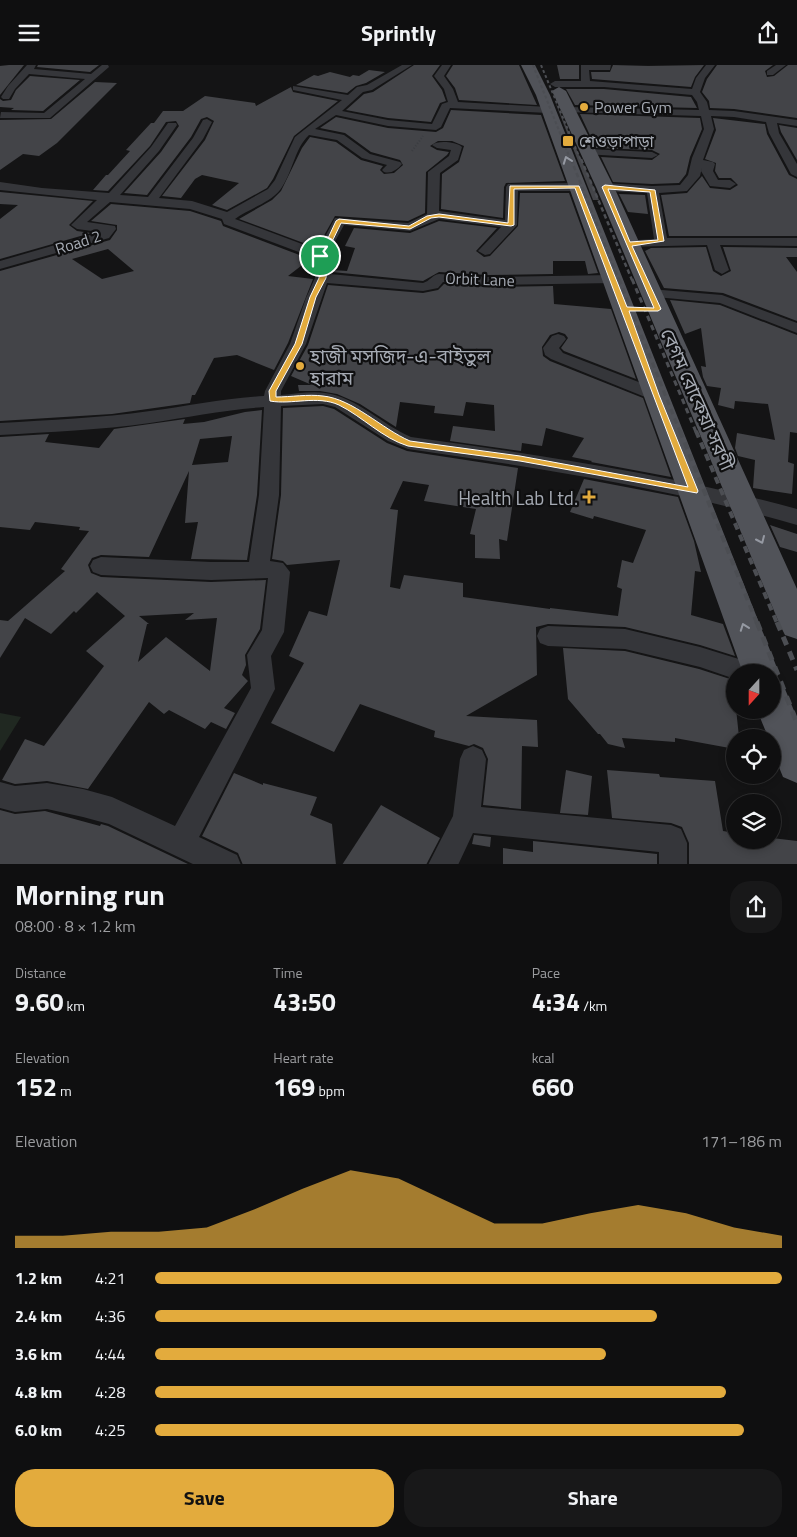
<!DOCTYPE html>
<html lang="en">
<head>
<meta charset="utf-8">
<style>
	:root { --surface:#0f0f10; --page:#181819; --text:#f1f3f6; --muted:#9b9c9f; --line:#2f2f30; --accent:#e3ab3d }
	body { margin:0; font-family:"Titillium Web","Noto Sans Bengali",sans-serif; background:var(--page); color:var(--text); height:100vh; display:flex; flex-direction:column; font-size:19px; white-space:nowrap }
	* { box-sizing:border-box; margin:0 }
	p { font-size:16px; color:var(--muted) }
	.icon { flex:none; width:28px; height:28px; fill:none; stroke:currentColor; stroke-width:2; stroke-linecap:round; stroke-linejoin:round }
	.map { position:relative; height:799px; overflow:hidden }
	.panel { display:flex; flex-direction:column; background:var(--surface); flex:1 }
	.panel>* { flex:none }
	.needle { width:32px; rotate:201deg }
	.buttons { position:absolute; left:726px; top:599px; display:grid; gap:10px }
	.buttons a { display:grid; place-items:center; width:55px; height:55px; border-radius:50%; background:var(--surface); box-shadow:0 2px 8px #0003,0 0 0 1px var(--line); font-size:25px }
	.pin { position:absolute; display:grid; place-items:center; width:42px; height:42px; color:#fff; margin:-21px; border:2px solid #fff; border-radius:50%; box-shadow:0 1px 5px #0007 }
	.round { display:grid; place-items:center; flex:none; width:52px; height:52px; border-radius:20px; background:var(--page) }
	.headline { display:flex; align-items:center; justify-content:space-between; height:85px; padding:0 15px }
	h1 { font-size:28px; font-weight:700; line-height:38px }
	.stats { display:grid; grid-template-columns:repeat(3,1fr); gap:8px; height:85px; padding:5px 15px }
	.stats div { display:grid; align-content:center }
	.stats b { font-size:25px; font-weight:700 }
	.stats small { font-size:14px; font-weight:400 }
	.stats p { font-size:14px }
	.chart { height:140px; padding:10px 15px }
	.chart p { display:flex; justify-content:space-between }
	.chart svg { width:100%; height:90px; margin-top:5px; fill:var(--accent); opacity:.7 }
	.action { display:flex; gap:10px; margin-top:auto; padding:10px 15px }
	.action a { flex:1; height:58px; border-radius:20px; background:var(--accent); color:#111; font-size:20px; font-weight:700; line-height:58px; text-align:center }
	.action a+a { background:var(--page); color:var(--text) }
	ul { padding:0 15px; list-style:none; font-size:16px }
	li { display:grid; grid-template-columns:80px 60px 1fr; align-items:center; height:38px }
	li i { height:12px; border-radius:6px; background:var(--accent) }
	header { display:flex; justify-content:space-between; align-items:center; height:65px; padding:0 15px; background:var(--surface); font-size:22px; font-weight:700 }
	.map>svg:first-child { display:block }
	.green { fill:#202821 }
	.building { fill:#434448; fill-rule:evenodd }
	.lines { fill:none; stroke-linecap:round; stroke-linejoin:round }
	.path { stroke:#3b3d41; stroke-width:2; stroke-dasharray:1 2; stroke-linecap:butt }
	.street { fill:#35363a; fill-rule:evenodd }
	.primary { fill:#515359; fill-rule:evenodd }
	.rail-far4 { stroke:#4c4e53; stroke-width:2; stroke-dasharray:3 2.5; stroke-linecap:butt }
	.rail-far3 { stroke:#4c4e53; stroke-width:2.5; stroke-dasharray:4.5 3; stroke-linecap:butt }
	.rail-far2 { stroke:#4c4e53; stroke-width:3; stroke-dasharray:5.5 4.5; stroke-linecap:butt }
	.rail-far1 { stroke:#4c4e53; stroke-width:4; stroke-dasharray:7 5.5; stroke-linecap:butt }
	.rail { stroke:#4c4e53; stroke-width:5; stroke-dasharray:9 7; stroke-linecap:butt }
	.oneway { stroke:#9599a2 }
	.route { fill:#e3ab3d; stroke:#fff; fill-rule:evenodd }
	.poi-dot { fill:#e3ab3d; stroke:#0f0f10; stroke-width:2 }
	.labels { text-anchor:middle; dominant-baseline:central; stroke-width:4.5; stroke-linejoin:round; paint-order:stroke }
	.far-poi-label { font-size:16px; fill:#a6abb4; stroke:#0f0f10; text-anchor:start }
	.far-street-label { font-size:16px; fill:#a6abb4; stroke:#0f0f10 }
	.poi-label { font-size:19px; fill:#a6abb4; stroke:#0f0f10; text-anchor:start }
	.street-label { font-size:19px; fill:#a6abb4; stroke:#0f0f10 }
</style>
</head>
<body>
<header><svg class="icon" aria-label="menu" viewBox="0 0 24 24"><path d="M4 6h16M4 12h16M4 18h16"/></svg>Sprintly<svg class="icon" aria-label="share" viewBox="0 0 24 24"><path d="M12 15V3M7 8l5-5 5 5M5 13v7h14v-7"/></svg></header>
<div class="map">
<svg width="797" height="800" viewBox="0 0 797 800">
	<rect width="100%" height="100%" fill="#141415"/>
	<polygon class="green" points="0,648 21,652 0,686"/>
	<g class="building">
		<polygon points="9,0 24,0 0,30 0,1"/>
		<polygon points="38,0 99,0 90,7 37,2"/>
		<polygon points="414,0 440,0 432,11 442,25 446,36 440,38 431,57 388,53 346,45 364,29 373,27"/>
		<polygon points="453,0 519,0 537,40 459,35 455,23 446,11"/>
		<polygon points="557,0 579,0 579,14 560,14"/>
		<polygon points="613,0 648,1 704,0 695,12 691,22 592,14 591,7 610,7"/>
		<polygon points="717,0 773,0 765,6 767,12 774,11 788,0 797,0 797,53 734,44 710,43 709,36 702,27 707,14"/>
		<polygon points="369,5 385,7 366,18 356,21 347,28 296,20 314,10 318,11 330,7 350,12 353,10 359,11"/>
		<polygon points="30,11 80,15 43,46 11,45 14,43 0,42 0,34 3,36 11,35 16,25"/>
		<polygon points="95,17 117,18 57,78 39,91 23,89 0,105 0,55 51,54"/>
		<polygon points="291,22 293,27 338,36 294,71 273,114 267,123 227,145 212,140 239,118 202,110 195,114 181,133 162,131 205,75 214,56 207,52 201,54 191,72 147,130 124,128 161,87 179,61 176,56 166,57 150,81 108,126 93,125 106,110 108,110 130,86 126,85 151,58 154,58 163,46 183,46 205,31 255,38 256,41"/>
		<polygon points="566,24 604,24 691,32 697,43 575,40"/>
		<polygon points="554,34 594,123 599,135 593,135"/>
		<polygon points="451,45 541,50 565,116 506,118 504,122 503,153 441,144 442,109 459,97 464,81 452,76 438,76 430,81 437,85 449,87 447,90 426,107 425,148 408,156 335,151 317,183 239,154 272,135 281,126 302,83 310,72 336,77 361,95 383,101 380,105 384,109 394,108 403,100 400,95 371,87 345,68 320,63 336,52 388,63 436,67 443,63"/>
		<polygon points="580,49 700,53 702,64 690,92 686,109 679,118 652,119 613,117 601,92 652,95 660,89 652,85 596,83"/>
		<polygon points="713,53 765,59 767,69 789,110 797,114 797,171 669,171 661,130 687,128 702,111 710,123 730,125 738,120 731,113 719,113 715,106 716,98 705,94 716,65"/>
		<polygon points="779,60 797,63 797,95 781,67"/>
		<polygon points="0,127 93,136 69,160 77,166 91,168 0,194 0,154 18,140 0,139"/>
		<polygon points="520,128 569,128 598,208 588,209 585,196 553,196 553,209 488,210 439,207 423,216 332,207 333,205 347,206 355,183 345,181 354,163 410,168 439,156 497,163 476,186 484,192 490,191 518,161"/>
		<polygon points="619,129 645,130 648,149 628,147"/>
		<path d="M 111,139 L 190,146 L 221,156 L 223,161 L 310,194 L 288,211 L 313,214 L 288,278 L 274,305 L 237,290 L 214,293 L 195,330 L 192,330 L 190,338 L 112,349 L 0,356 L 0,206 L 110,175 L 117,165 L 117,160 L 91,156 ZM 108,184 L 134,206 L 102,214 L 72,194 Z"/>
		<polygon points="706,182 713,206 721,211 731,206 723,182 797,183 797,192 786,192 797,207 797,256 723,228 664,223 645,186 651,183"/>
		<polygon points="444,219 488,222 553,221 554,239 611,244 636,314 564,286 561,283 568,273 565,269 559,267 550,270 542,282 543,291 550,296 643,333 671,412 591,397 592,396 572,392 584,373 546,363 542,381 522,378 521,386 450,376 453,361 495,366 494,340 466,337 463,351 434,348 435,341 400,337 396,362 360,339 337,329 320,326 299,326 298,320 312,320 291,311 308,280 328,220 423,228 438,225"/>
		<polygon points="670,235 720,240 797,270 797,368 790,367 788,397 794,399 792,429 753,423 755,395 738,391 735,383 737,368 775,375 768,339 735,336 734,344 718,340 721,323 707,321 703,312 701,301 706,302 701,263 685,269"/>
		<polygon points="323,341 334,344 387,378 407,386 518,403 507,476 499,474 500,494 475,493 475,470 470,469 476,444 424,436 429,420 403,416 390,444 398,445 390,522 400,524 404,510 463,518 463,532 550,544 550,543 618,551 622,524 617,522 622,495 633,498 646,465 594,451 593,454 570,447 584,414 652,427 678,432 694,476 701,507 695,506 691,550 723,559 735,591 700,580 625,562 548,559 536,562 537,610 466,651 537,655 538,682 522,681 521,744 483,740 488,694 483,683 474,679 469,681 434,672 435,666 360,639 334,687 271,658 304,598 289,591 309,546 327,551 340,495 287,500 283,496 272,494 281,430 283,343"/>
		<path d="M 262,345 L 257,430 L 247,495 L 191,494 L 198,457 L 185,458 L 189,406 L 149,492 L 101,490 L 92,493 L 88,500 L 91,508 L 101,512 L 211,517 L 266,515 L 260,564 L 245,590 L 246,600 L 242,610 L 248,616 L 224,643 L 235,648 L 226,664 L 211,657 L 205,664 L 169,645 L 164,649 L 149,637 L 88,724 L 47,716 L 15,719 L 2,715 L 25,674 L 44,681 L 104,601 L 86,586 L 125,551 L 97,527 L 76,548 L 74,546 L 51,569 L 25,553 L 0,593 L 0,555 L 8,556 L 65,506 L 61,504 L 89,466 L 79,465 L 80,462 L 35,457 L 30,465 L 0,462 L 0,372 L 49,369 L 45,377 L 99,383 L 114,364 L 185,354 L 183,359 L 204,357 L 245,347 ZM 232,371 L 228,397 L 192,400 L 200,374 ZM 194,548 L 185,555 L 217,553 L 210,606 L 166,572 L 138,597 L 147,559 L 149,559 L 139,551 Z"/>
		<polygon points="770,460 797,469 797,487 780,482"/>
		<polygon points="563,583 625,586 699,604 733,615 739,672 735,672 735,684 675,673 675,677 622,673 625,683 608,679 600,669 598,669 568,634"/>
		<polygon points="566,705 592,711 588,750 560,748"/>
		<polygon points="607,705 659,709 660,712 715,716 723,766 735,768 735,775 772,775 772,773 797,776 797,800 689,800 689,778 682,762 671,758 612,753"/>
		<polygon points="234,708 263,720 263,718 317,732 310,750 332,759 336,800 243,800 238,788 202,771"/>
		<polygon points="381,740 440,773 426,800 342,800"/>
		<polygon points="0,745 15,749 45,746 100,761 101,759 108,761 190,800 0,800"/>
		<polygon points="474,770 491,772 490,782 472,779"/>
		<polygon points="533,776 657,789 657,800 503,800 503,783 533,787"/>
	</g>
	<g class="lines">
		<polyline class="path" points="412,86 423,71"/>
		<g class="street">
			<polygon points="27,0 36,0 34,4 91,9 102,0 108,0 109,2 50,53 0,53 1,47 44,48 85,14 29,9 15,24 9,34 3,34 1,32 8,21"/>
			<path d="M 402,0 L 412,0 L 372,25 L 363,27 L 342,46 L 388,55 L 432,59 L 442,39 L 448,37 L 444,24 L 434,11 L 442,0 L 451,0 L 444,11 L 453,24 L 458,37 L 548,42 L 553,45 L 548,48 L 450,43 L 441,62 L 436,65 L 388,61 L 336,50 L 315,64 L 344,70 L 370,89 L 400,97 L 402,99 C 397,105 391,109 384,107 L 382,105 L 387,100 L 362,93 L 337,75 L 309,70 C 294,84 293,108 280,125 C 270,138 248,144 235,154 L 318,185 L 335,153 L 408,158 L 427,149 L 428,107 L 449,91 L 451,85 L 437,83 L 432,80 C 438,75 456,77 462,82 L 458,95 L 440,108 L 439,146 L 505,155 L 506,122 L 508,119 L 577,118 L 583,122 L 577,126 L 518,126 L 517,160 L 490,189 L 485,190 L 478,186 L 501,162 L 439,154 L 410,166 L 344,160 L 327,191 L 331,199 L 330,209 L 423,218 C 430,216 432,210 439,209 L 488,212 L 613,210 L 618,211 L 620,214 L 618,217 L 613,218 L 488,220 L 443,217 L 438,223 L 423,226 L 327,218 L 306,279 L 281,326 L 281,330 C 295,329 311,326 325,328 C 357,332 382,360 411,372 C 541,390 670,409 797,444 L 797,460 C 669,423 539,403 408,384 L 388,376 L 335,342 L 323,339 L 281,341 L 279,430 L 270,496 L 283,498 L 290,507 L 284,567 L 271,591 L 275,624 L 199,772 L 237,790 L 241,800 L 195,800 L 109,759 L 83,752 L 47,744 L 15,747 L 0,743 L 0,717 L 15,721 L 47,718 L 83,724 L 112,732 L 175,761 L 251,623 L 247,590 L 262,565 L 268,513 L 211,515 L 101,510 L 93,507 L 90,501 L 93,495 L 101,492 L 211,497 L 249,497 L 259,430 L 264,342 C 225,345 188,352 150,358 C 100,365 50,367 0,370 L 0,358 C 50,355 100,353 150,346 C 188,341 225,333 264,331 L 265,326 L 290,279 L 306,233 L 315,213 L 317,199 L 314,194 L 304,189 L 224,159 L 222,154 L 190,144 L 110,137 L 87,157 L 115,161 L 116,164 L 109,173 L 0,204 L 0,196 L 100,167 L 77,164 L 71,160 L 97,135 L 0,125 L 0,117 L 42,123 L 109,128 L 151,82 L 168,58 L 176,58 L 177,60 L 159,86 L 120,130 L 148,132 L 193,73 L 203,55 L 207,54 L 212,57 L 203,74 L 159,133 L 192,136 L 227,147 L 268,124 L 275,115 L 295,72 L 342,35 L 293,25 L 293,21 L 348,30 L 357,22 L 367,20 Z"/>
			<polygon points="581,0 611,0 610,5 589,5 590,16 692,24 696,13 706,0 715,0 705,13 700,27 707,37 709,45 734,46 797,55 797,61 777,58 779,68 797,99 797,112 791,109 769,68 766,57 734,52 711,51 714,64 703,95 713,97 715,99 713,106 718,115 730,115 736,119 730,123 710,121 701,106 702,102 700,111 687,126 659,128 667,173 797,173 797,181 720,180 729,205 722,209 715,205 707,180 623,182 621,179 623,176 654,174 647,128 605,126 599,122 605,118 652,121 680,120 688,110 692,93 704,64 701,51 564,47 563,45 568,42 699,45 697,37 692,30 604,22 555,22 550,19 555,16 581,16"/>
			<polygon points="776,0 786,0 773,10 767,10 767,6"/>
			<polygon points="588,84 652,87 658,90 652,93 584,89 582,87 584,85"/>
			<polygon points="650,224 722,230 797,258 797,268 720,238 645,231 643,228 645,225"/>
			<polygon points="558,269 564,271 566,274 559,283 563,288 662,326 665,330 662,334 656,335 650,334 551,294 545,290 543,283 552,271"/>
			<polygon points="548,561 625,564 700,582 758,600 762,608 735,608 735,614 700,602 625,584 548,581 540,578 537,571 540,564"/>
			<polygon points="473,681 482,685 486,694 481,742 671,760 681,764 687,778 687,800 659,800 659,787 473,768 458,800 428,800 453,751 460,694 464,685"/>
		</g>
		<g class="primary">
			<polygon points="521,0 535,0 550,30 779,608 773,619 772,608 743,608 536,30"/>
			<polygon points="559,22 566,26 614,122 797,524 797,574 785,570 780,560 596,122 552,26"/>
			<polygon points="772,619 785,624 797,653 797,718 783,712 772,685 772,672 768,672 757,645 772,645"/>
		</g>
		<g class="rail-far4">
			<polyline points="533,0 571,96"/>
			<polyline points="541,0 581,96"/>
		</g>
		<g class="rail-far3">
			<polyline points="571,94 619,215"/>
			<polyline points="581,94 632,215"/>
		</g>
		<g class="rail-far2">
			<polyline points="619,214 680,367"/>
			<polyline points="632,214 696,367"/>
		</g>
		<g class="rail-far1">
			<polyline points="680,366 757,558"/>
			<polyline points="696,366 777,558"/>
		</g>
		<g class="rail">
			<polyline points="757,557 797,658"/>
			<polyline points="777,557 797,605"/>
		</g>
	</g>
	<defs><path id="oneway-chevron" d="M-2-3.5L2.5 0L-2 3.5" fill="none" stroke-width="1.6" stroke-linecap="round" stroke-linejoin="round" transform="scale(1.25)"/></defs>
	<g class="oneway">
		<use href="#oneway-chevron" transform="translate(567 95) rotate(-110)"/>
		<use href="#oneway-chevron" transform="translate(761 475) rotate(66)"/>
		<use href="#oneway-chevron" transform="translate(744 562) rotate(-110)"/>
	</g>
	<path class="route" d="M 605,120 L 655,125 L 664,176 L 632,181 L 661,244 L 658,246 L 629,246 L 659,330 L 698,426 L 697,428 L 520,396 L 408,381 C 382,373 363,352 339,340 C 317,330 292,340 270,336 L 269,326 L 295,279 L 310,232 L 319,213 L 321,199 L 317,191 L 323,184 L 336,156 L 339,154 L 409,161 L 427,151 L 439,149 L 508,158 L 510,121 L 579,121 L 627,242 L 654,243 L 602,122 ZM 575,123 L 688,422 L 520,391 L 410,376 C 382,364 353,334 323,331 C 308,329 291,332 276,332 L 276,326 L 302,279 L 316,232 L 326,213 L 327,199 L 323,191 L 328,185 L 341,158 L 410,164 L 431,153 L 439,152 L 511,161 L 514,160 L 514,124 ZM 608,124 L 650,127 L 658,175 L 630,177 Z"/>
	<g class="poi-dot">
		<circle cx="584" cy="42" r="5"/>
		<rect x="562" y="70" width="12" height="12" rx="2.5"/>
		<circle cx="300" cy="301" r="5"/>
		<path d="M586.5 424.5h5v5h5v5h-5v5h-5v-5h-5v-5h5z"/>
	</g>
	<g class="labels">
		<g class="far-poi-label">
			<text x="594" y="42">Power Gym</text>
			<text x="579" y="76">শেওড়াপাড়া</text>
		</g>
		<g class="far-street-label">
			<text transform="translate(78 177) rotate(-18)">Road 2</text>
			<text transform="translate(480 214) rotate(2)">Orbit Lane</text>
		</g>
		<g class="poi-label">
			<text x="310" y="290">হাজী মসজিদ-এ-বাইতুল<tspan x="310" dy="22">হারাম</tspan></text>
			<text x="578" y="432" text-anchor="end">Health Lab Ltd.</text>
		</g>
		<g class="street-label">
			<text transform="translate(698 334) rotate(66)">বেগম রোকেয়া সরণী</text>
		</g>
	</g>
</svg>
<div class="buttons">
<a><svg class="needle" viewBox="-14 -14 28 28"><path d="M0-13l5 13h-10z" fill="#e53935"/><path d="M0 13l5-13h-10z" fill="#9b9c9f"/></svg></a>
<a><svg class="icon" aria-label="locate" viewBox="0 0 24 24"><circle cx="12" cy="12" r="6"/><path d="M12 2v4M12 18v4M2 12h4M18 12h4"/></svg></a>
<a><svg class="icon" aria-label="layers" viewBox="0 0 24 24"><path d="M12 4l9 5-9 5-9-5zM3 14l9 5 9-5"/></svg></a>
</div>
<div class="pin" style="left:320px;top:191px;background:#1e9e55"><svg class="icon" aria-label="arrive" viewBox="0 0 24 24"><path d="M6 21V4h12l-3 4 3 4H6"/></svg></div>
</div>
<section class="panel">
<div class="headline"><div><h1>Morning run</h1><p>08:00 · 8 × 1.2 km</p></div><a class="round"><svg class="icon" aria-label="share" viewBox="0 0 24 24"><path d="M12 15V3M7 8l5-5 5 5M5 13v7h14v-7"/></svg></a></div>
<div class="stats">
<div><p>Distance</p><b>9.60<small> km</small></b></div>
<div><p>Time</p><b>43:50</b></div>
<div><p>Pace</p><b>4:34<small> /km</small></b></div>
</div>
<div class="stats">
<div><p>Elevation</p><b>152<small> m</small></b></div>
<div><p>Heart rate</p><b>169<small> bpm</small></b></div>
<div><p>kcal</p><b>660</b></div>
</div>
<div class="chart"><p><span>Elevation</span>171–186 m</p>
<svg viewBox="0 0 160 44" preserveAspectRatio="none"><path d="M0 44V38L10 38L20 36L30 36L40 34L50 25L60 15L70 6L80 10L90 21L100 32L110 32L120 27L130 23L140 27L150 34L160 38V44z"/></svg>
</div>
<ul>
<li><b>1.2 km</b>4:21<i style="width:100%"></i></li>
<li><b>2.4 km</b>4:36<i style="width:80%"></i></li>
<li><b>3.6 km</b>4:44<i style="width:72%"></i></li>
<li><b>4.8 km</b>4:28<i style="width:91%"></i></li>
<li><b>6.0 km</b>4:25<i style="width:94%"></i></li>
</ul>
<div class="action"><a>Save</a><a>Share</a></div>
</section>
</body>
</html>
